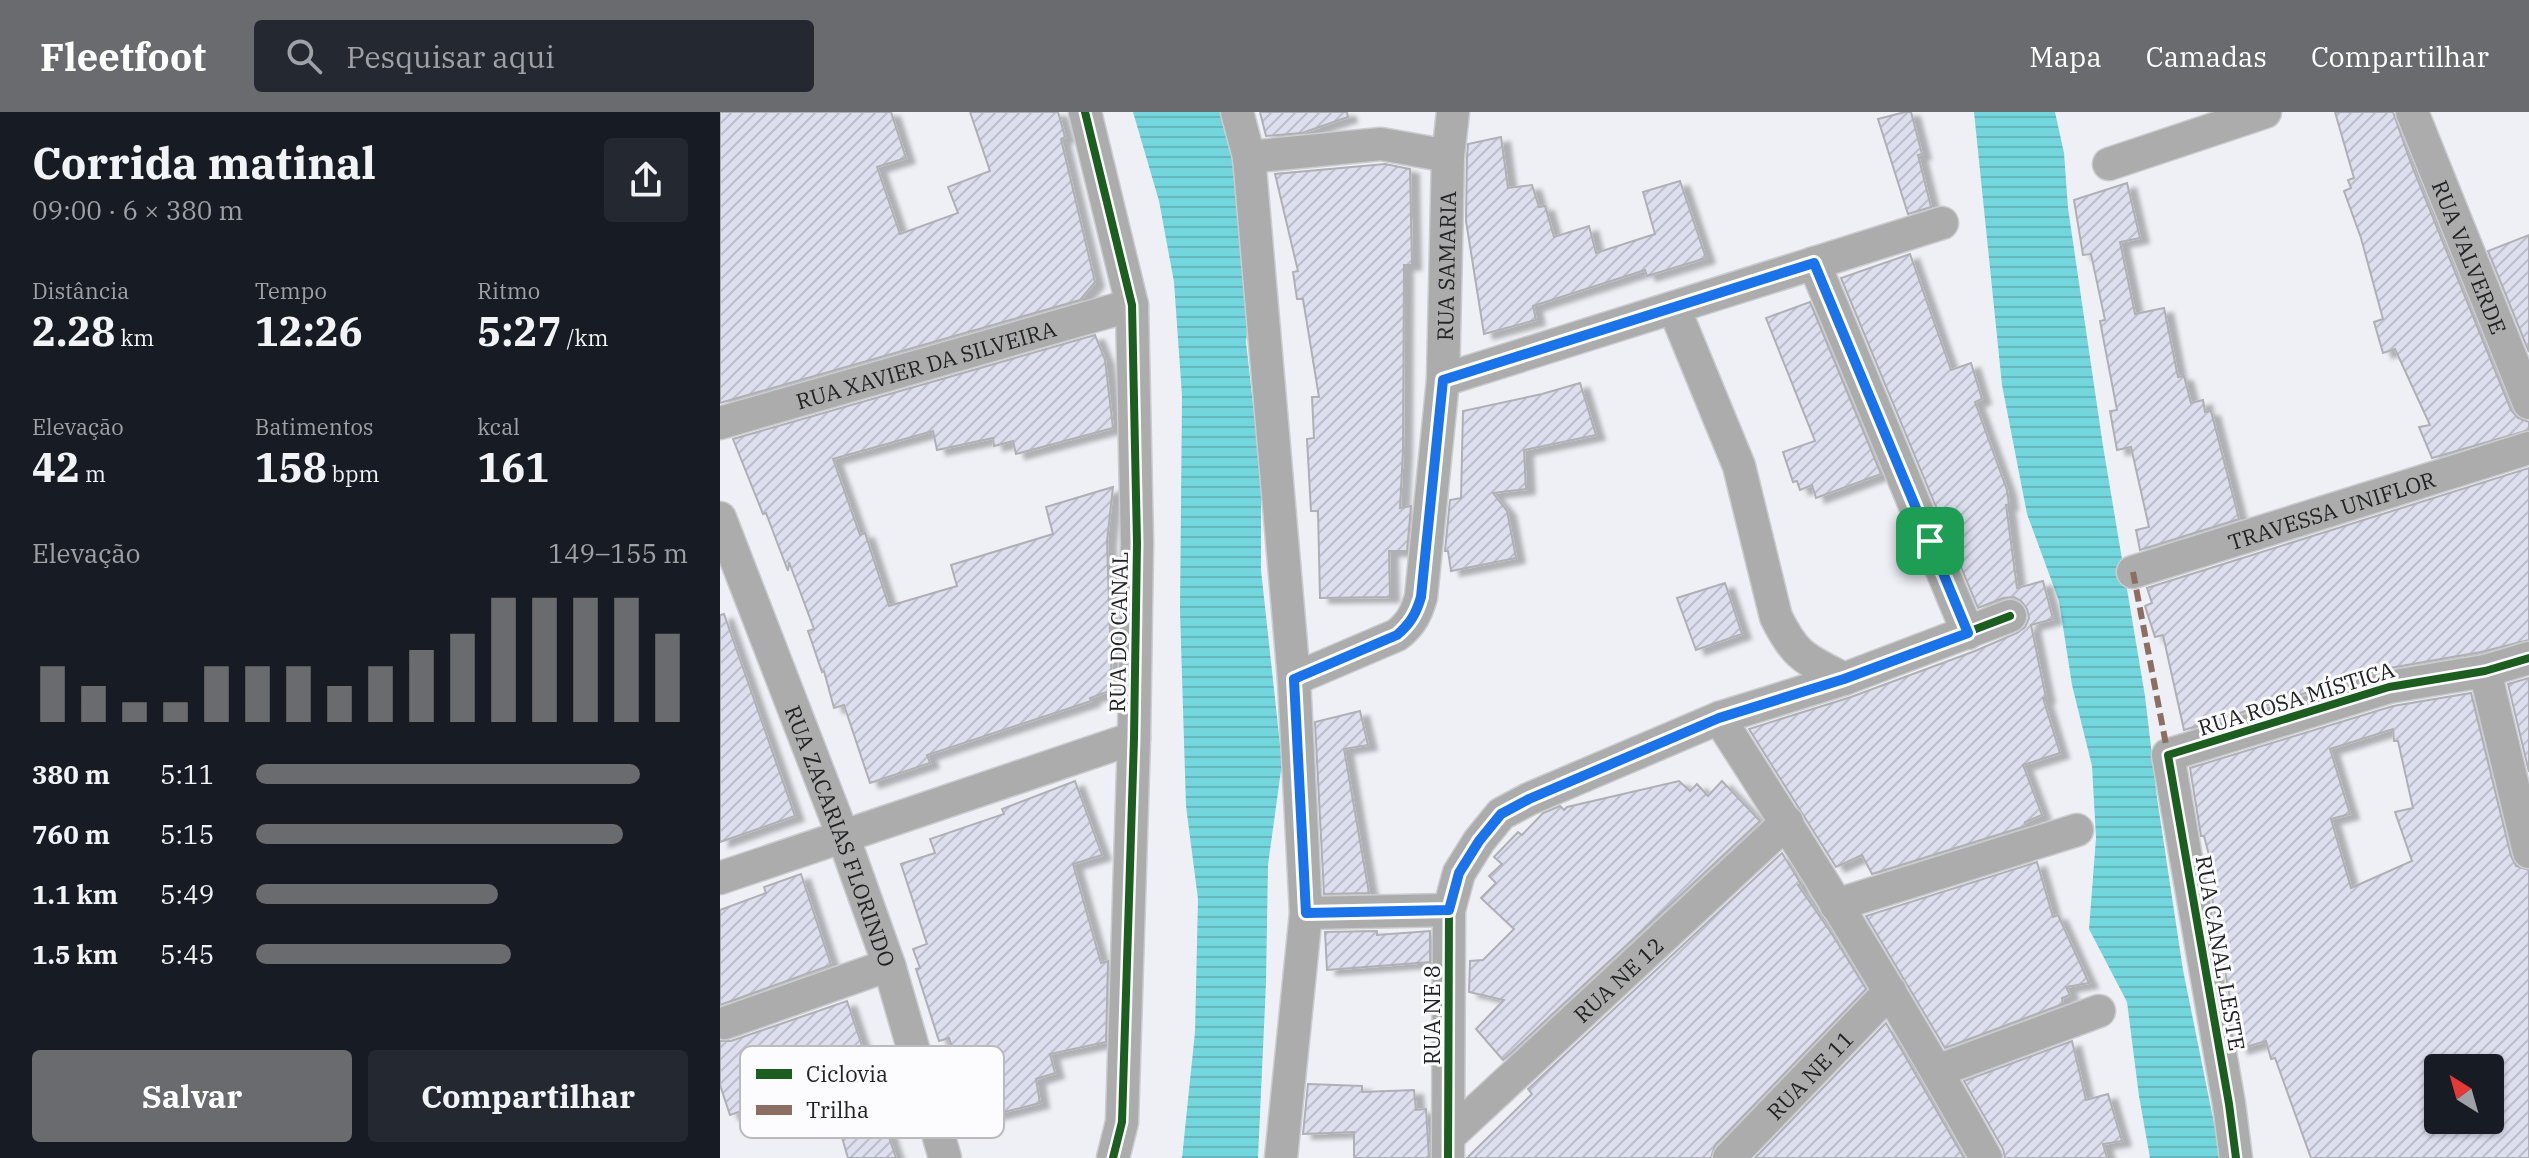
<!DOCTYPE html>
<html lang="pt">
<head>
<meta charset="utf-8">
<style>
	:root { --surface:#171b24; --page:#242831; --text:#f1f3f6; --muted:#9ea1a6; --accent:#6a6b6e }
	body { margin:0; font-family:"IBM Plex Serif",serif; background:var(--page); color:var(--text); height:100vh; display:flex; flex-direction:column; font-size:30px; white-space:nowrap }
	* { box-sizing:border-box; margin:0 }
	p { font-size:26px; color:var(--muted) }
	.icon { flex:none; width:44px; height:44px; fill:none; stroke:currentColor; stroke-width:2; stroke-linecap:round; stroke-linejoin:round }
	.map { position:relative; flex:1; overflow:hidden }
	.side { display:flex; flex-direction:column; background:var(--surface); width:720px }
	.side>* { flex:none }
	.needle { width:52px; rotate:323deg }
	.fabs { position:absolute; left:1704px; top:942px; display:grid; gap:16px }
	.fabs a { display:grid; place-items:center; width:80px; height:80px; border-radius:8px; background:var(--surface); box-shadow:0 2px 6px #0004; font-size:40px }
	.pin { position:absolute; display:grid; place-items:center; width:68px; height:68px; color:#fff; margin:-34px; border-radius:16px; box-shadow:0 4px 12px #0006 }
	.round { display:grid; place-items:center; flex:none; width:84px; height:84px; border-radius:8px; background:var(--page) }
	.head { display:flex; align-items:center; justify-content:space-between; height:136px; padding:0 32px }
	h1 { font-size:44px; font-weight:800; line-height:60px }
	.figures { display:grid; grid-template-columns:repeat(3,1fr); gap:12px; height:136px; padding:8px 32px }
	.figures div { display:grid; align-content:center }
	.figures b { font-size:40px; font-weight:800 }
	.figures small { font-size:22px; font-weight:400 }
	.figures p { font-size:22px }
	.chart { height:224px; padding:16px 32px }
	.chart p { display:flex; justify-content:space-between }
	.chart svg { width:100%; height:144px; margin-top:8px; stroke:var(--accent); stroke-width:6 }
	.primary-button { display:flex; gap:16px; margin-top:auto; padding:16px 32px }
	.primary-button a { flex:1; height:92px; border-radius:8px; background:var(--accent); color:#fff; font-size:32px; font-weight:800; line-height:92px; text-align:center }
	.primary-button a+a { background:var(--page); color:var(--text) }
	ul { padding:0 32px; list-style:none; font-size:26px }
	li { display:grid; grid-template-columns:128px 96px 1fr; align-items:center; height:60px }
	li i { height:20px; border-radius:10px; background:var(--accent) }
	header { display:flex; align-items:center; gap:48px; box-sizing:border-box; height:112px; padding:0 40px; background:var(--accent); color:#fff }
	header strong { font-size:38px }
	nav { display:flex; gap:44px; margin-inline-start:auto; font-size:28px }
	.search { width:560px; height:72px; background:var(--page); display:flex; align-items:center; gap:20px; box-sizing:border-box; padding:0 28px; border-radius:8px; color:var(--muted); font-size:30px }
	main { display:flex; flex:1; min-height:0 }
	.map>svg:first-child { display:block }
	.water { fill:url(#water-rules) }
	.building { fill:url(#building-hatch); stroke:#afb0b4; stroke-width:2; fill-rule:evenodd; filter:url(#shadow) }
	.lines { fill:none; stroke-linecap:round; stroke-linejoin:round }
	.minor-casing { stroke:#cbcccf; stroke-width:35 }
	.minor { stroke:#acacac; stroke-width:32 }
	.quiet { stroke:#8d6e63; stroke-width:6; stroke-dasharray:12 6; stroke-linecap:butt }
	.cycleway-casing { stroke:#fcfcfe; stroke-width:13 }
	.cycleway { stroke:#1b5e20; stroke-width:8 }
	.route-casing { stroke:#fff; stroke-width:16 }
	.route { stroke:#1a73e8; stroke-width:10 }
	.labels { text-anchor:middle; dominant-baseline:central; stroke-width:6; stroke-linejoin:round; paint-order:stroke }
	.street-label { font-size:22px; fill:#222325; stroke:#fcfcfe }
	.key { fill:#fcfcfe; stroke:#bbbbbd; stroke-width:2 }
	.key-label { font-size:22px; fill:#222325 }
</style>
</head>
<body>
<header>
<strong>Fleetfoot</strong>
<div class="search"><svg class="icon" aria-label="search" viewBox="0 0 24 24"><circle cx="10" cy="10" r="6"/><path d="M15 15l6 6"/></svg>Pesquisar aqui</div>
<nav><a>Mapa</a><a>Camadas</a><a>Compartilhar</a></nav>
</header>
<main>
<section class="side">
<div class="head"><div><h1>Corrida matinal</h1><p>09:00 · 6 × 380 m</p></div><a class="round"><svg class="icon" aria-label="share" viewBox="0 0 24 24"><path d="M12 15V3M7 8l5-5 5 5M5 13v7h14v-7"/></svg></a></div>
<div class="figures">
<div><p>Distância</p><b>2.28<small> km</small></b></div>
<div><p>Tempo</p><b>12:26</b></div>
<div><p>Ritmo</p><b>5:27<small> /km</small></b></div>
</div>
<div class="figures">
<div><p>Elevação</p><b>42<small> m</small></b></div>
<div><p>Batimentos</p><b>158<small> bpm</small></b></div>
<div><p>kcal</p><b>161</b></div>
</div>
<div class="chart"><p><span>Elevação</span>149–155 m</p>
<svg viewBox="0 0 160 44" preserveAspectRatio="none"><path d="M5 44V27M15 44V33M25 44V38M35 44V38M45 44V27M55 44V27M65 44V27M75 44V33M85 44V27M95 44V22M105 44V17M115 44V6M125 44V6M135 44V6M145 44V6M155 44V17"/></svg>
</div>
<ul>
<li><b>380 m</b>5:11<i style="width:89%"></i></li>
<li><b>760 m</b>5:15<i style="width:85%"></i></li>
<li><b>1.1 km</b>5:49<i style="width:56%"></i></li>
<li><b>1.5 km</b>5:45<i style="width:59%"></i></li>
</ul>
<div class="primary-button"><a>Salvar</a><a>Compartilhar</a></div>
</section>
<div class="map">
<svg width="1809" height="1046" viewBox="0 0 1809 1046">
	<defs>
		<pattern id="water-rules" width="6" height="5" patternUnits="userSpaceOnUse" patternTransform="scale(2)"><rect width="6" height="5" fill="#73d6dc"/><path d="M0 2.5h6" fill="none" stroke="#63b7bd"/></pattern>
		<pattern id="building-hatch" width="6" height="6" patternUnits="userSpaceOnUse" patternTransform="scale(2)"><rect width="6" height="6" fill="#dddeee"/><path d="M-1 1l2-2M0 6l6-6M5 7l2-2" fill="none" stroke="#bdbecc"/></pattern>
		<filter id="shadow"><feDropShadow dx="9" dy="5" stdDeviation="2" flood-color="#0004"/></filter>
	</defs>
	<rect width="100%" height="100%" fill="#eff0f5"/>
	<g class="water">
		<polygon points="413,0 500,0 536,135 526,230 541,363 541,458 562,651 548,753 546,871 538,1046 462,1046 475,920 478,787 466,694 460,499 462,284 454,170 439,89"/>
		<polygon points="1254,0 1335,0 1344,41 1348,96 1383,334 1425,584 1437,686 1463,858 1501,1046 1430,1046 1419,984 1407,890 1369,817 1376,726 1372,654 1352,573 1339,489 1307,402 1282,273"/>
	</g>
	<g class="building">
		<polygon points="0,0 171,0 186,46 157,55 180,122 238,101 228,75 270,59 250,0 338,0 345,25 341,27 375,170 360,188 0,291"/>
		<polygon points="540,0 627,0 628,5 582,21 546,24"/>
		<polygon points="1185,0 1191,0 1202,42 1198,43 1211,95 1188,102 1158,7"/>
		<polygon points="1615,0 1673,0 1692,54 1791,298 1798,306 1809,310 1809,318 1712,346 1699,315 1710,313 1675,237 1663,241 1654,210 1663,207 1641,126 1624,79 1631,76 1628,68 1634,66"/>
		<polygon points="781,25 788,76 812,73 819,95 825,94 834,125 869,114 876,141 935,122 923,80 960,69 986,146 927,164 925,158 813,194 816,208 764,222 746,109 747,45 748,32"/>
		<polygon points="665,52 690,57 692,153 684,153 683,338 680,396 691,394 687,439 669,439 670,485 600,486 598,399 591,399 587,327 594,326 592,285 599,285 583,187 577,187 573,160 578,159 555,62"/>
		<polygon points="1407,71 1420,126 1400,130 1415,202 1444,196 1458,265 1464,264 1471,291 1483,288 1485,300 1491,299 1519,407 1420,438 1416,418 1429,415 1411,335 1397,338 1390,299 1397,298 1380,209 1385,208 1371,142 1363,143 1354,88"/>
		<polygon points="1809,123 1809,240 1768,139"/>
		<polygon points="1190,142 1231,258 1251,251 1262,287 1255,290 1287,378 1289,393 1286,393 1297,476 1323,469 1333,507 1311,513 1326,586 1323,586 1340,641 1303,653 1322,703 1305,710 1306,714 1152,762 1142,743 1116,755 1029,617 1131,585 1255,539 1297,521 1305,515 1309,506 1307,497 1301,489 1294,485 1283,486 1258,496 1121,166"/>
		<polygon points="1090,190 1161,362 1096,386 1092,373 1080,378 1077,369 1073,370 1063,340 1095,329 1046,206"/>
		<polygon points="375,223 385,248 393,316 296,342 293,329 274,334 273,326 217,338 213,319 113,347 140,423 145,421 169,494 237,474 231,453 333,422 326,395 393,375 387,429 392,578 370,586 371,589 207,643 210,651 150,671 124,593 114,596 104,559 102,560 88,519 94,517 69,450 68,459 46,401 43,402 13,327"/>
		<polygon points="860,271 876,323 804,338 806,377 773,381 787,399 796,446 731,459 728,439 725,439 730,388 741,386 743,299 822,282"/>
		<polygon points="1809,356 1809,528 1761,540 1664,557 1464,618 1443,523 1435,525 1425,494 1432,491 1427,476"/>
		<polygon points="1005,471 1022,522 976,538 957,486"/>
		<polygon points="4,502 75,704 0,730 0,503"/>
		<polygon points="1809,566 1809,660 1788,572"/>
		<path d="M 1751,581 L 1791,744 L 1796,754 L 1809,758 L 1809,1046 L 1591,1046 L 1555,946 L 1551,947 L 1546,929 L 1519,937 L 1491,780 L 1498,777 L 1484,724 L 1481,724 L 1470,656 L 1673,594 ZM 1673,617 L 1674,629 L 1678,629 L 1693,696 L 1675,700 L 1692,749 L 1631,776 L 1611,707 L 1630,702 L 1610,637 ZM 1718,956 L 1770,956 L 1770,1008 L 1718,1008 Z"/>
		<polygon points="640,599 648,633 624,637 649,781 604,782 595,610"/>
		<polygon points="355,669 382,743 353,752 381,851 388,849 386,930 330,942 335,961 316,967 320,991 257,1007 242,952 238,953 229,926 219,929 196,857 200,856 193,837 207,832 181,752 215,741 210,727 284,702 282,697"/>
		<polygon points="959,669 970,679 977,672 988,684 1002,669 1040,709 783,948 756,917 784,888 749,880 750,849 763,848 794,817 761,786 776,771 769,764 782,752 774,745 798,720 802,723 823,701 840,694 844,698 847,695"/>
		<polygon points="1062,741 1081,772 1078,773 1112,822 1146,877 995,1033 991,1046 747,1046 812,982 808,977"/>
		<polygon points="1317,750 1333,805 1338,803 1369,871 1346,875 1350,883 1342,886 1343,892 1225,936 1146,804"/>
		<polygon points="81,762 111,853 0,893 0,798 46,781 44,775"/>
		<polygon points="657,819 657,823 710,819 710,850 607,858 605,820"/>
		<polygon points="127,889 149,955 146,956 176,1046 128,1046 114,998 86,1007 77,980 10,1003 0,973 0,929 11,929"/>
		<polygon points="1166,911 1244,1046 1035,1046"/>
		<polygon points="1352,929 1366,988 1388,982 1402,1029 1383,1032 1387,1046 1285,1046 1283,1037 1244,969"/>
		<polygon points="588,972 642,974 642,980 694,978 696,998 706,997 709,1046 634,1046 634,1020 583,1022"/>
	</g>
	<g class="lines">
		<g class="minor-casing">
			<g id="minor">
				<polyline points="365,0 412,193 417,431 414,626 402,1010 393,1046"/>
				<polyline points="517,0 529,45 574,567 586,801 561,1046"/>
				<path id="s1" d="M 1692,0 L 1809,291"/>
				<polyline points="529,45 661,32 728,44"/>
				<polyline points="1389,52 1545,0"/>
				<polyline points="1094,151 1248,521"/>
				<path d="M 954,196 L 1019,354 L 1056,505 C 1076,546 1086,547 1124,567"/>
				<polyline points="723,268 1222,111"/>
				<path id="s2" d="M 0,311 L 412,193"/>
				<path id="s3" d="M 0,406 L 123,724 L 169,853 L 225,1046"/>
				<path id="s4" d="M 1413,460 L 1809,336"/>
				<polyline points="1765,559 1809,740"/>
				<path id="s5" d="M 574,567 L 677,523 C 691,512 696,502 701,485 L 723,268 L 728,44 L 733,0"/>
				<path d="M 999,606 C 1092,750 1182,896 1266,1046"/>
				<polyline points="0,766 414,626"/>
				<polyline points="1116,793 1357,718"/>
				<polyline points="586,801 729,798"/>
				<polyline points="5,911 169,853"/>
				<polyline points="1217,959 1379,899"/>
				<path id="s6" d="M 728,1025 L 1067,710"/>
				<polyline points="728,1046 729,798 739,761 759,729 781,702 809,687 999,606 1124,567 1290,504"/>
				<path id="s7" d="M 1009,1046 L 1170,879"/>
				<polyline points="1516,1046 1509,992 1448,643 1669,575 1765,559 1809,546"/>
			</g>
		</g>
		<use href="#minor" class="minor"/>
		<polyline class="quiet" points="1413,460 1448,643"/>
		<g class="cycleway-casing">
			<g id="cycleway">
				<polyline points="365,0 412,193 417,431 414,626 402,1010 393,1046"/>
				<polyline points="728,1046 729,798 739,761 759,729 781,702 809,687 999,606 1124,567 1290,504"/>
				<polyline points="1516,1046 1509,992 1448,643 1669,575 1765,559 1809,546"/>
			</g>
		</g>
		<use href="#cycleway" class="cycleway"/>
	</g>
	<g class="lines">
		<g class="route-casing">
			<path id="route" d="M 1094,151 L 1248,521 L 1124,567 L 999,606 L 809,687 L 781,702 L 759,729 L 739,761 L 729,798 L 586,801 L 574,567 L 677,523 C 690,512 696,502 701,485 L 723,268 Z"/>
		</g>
		<use href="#route" class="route"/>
	</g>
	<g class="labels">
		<g class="street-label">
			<text stroke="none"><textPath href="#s1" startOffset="156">RUA VALVERDE</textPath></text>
			<text stroke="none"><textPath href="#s5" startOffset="490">RUA SAMARIA</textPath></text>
			<text stroke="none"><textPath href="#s2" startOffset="214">RUA XAVIER DA SILVEIRA</textPath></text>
			<text stroke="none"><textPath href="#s4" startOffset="208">TRAVESSA UNIFLOR</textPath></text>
			<text transform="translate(398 520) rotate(-89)">RUA DO CANAL</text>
			<text transform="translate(1576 586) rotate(-17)">RUA ROSA MÍSTICA</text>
			<text stroke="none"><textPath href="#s3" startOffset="340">RUA ZACARIAS FLORINDO</textPath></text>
			<text transform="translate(1501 841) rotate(80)">RUA CANAL LESTE</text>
			<text stroke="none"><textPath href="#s6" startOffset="232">RUA NE 12</textPath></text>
			<text transform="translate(711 903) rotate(-90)">RUA NE 8</text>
			<text stroke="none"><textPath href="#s7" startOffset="116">RUA NE 11</textPath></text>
		</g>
	</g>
	<rect x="20" y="934" width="264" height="92" rx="12" class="key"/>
	<rect x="36" y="957" width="36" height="10" fill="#1b5e20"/>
	<rect x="36" y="993" width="36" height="10" fill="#8d6e63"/>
	<g class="key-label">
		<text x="86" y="970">Ciclovia</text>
		<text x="86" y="1006">Trilha</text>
	</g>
</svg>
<div class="fabs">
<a><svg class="needle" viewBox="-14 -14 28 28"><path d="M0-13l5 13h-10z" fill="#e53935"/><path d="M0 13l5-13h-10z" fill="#9ea1a6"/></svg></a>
</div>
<div class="pin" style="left:1210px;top:429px;background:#1e9e55"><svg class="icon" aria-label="arrive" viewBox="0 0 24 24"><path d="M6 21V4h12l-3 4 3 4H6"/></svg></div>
</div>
</main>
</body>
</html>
